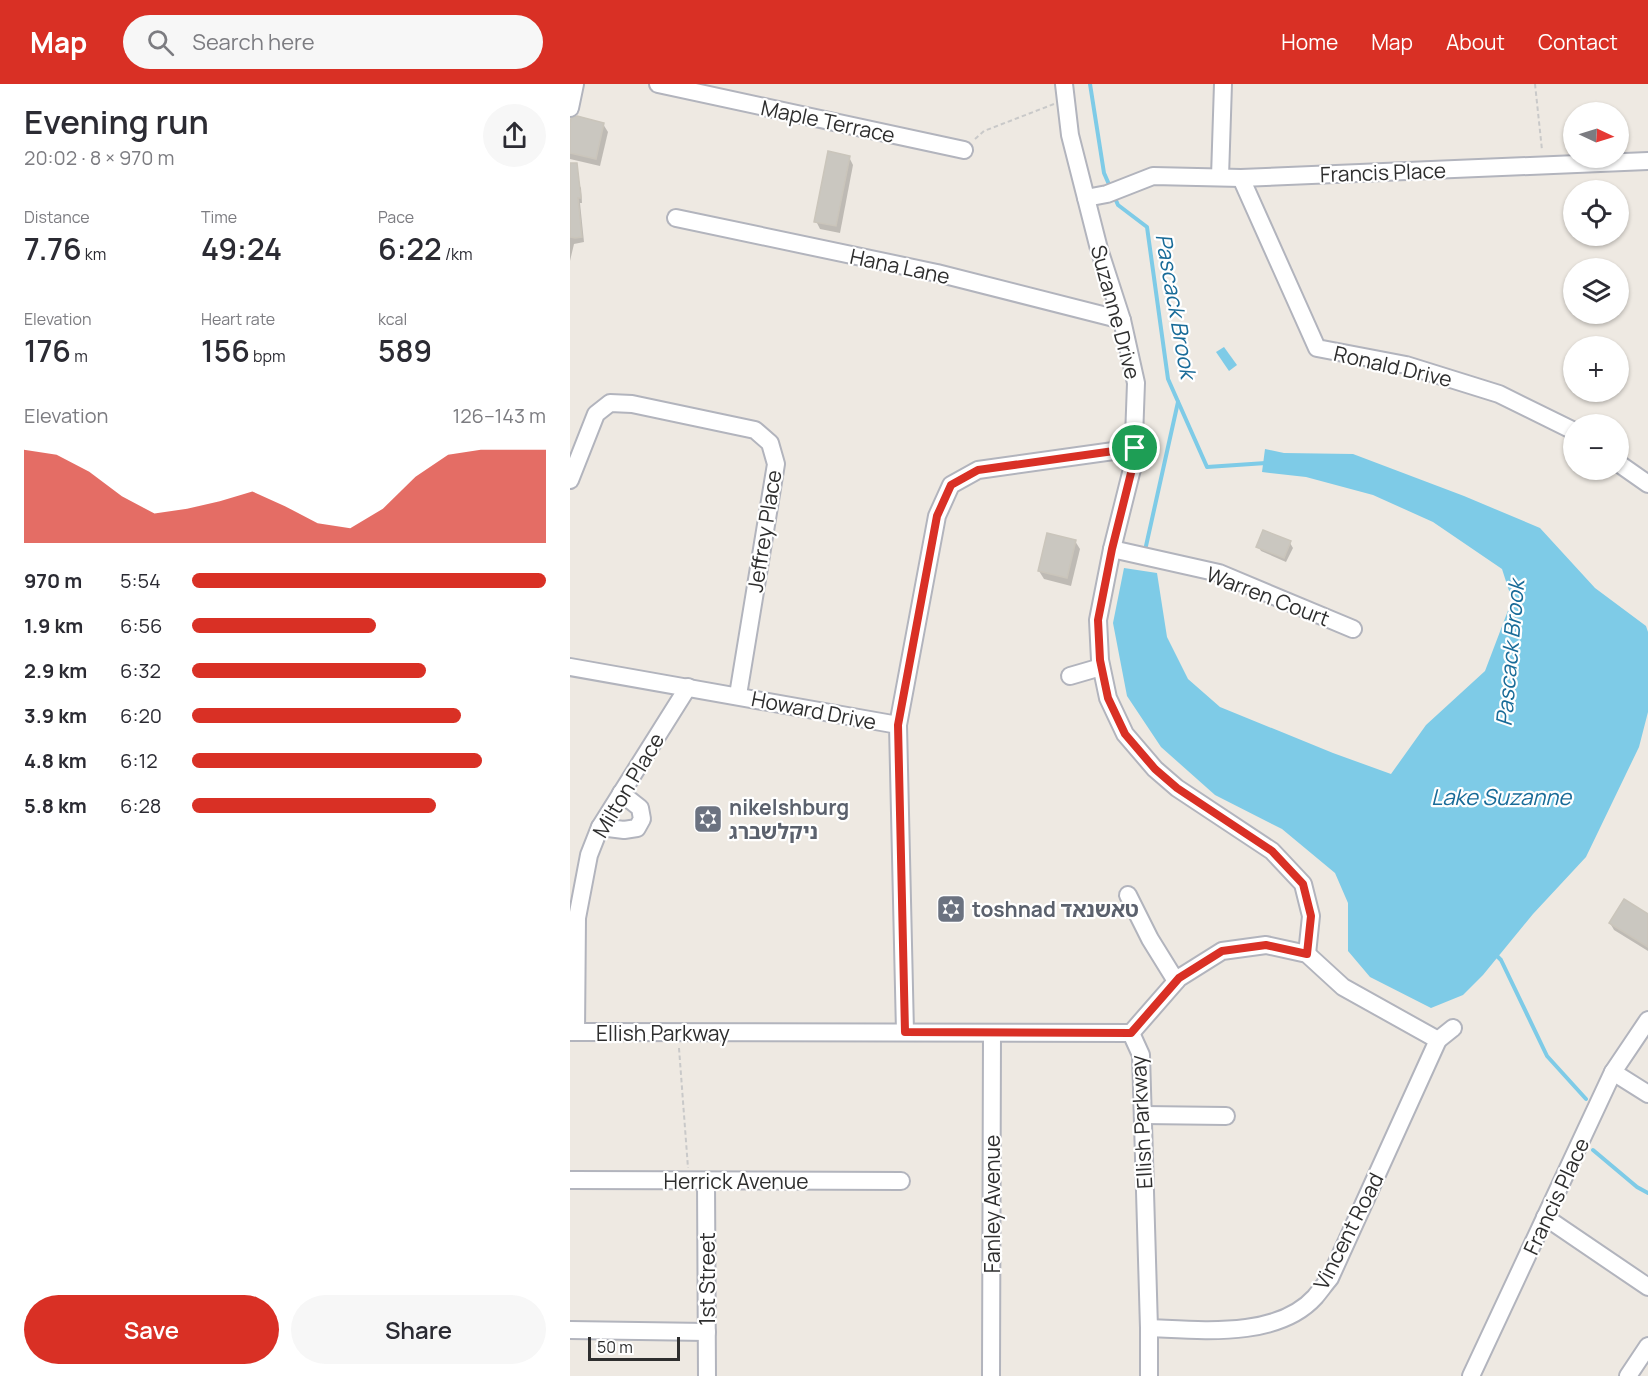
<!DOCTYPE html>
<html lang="en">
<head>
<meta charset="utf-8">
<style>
	:root { --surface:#fff; --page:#f7f7f7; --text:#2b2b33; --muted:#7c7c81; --accent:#d93025 }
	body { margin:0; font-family:Manrope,"Noto Sans Hebrew",sans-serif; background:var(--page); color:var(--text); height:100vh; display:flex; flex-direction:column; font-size:22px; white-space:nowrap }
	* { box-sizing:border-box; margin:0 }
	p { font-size:20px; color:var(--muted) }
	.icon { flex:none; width:33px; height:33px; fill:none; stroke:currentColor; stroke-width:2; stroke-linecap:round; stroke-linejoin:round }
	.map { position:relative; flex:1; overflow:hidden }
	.drawer { display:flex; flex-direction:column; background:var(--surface); width:570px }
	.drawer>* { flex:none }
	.needle { width:39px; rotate:94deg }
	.fabs { position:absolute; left:993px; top:18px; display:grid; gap:12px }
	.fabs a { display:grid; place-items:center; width:66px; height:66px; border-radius:50%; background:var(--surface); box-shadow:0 2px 4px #0004; font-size:30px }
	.scale { position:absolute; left:18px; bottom:15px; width:92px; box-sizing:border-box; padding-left:6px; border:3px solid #2e2e2e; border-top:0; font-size:16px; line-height:21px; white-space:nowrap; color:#2e2e2e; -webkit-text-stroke:4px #fff; paint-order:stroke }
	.pin { position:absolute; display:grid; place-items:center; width:51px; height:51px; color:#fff; margin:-26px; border:3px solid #fff; border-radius:50%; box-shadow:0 2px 6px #0007 }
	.round { display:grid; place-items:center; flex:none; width:63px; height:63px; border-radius:32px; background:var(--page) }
	.headline { display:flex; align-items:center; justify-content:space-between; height:102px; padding:0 24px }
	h1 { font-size:33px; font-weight:600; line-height:45px }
	.figures { display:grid; grid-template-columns:repeat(3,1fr); gap:9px; height:102px; padding:6px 24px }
	.figures div { display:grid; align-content:center }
	.figures b { font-size:30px; font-weight:600 }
	.figures small { font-size:16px; font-weight:400 }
	.figures p { font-size:16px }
	.chart { height:168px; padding:12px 24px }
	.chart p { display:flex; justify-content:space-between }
	.chart svg { width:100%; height:108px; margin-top:6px; fill:var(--accent); opacity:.7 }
	.button { display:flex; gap:12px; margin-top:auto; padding:12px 24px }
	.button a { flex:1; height:69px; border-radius:36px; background:var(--accent); color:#fff; font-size:24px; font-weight:600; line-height:69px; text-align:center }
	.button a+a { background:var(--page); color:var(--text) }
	ul { padding:0 24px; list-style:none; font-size:20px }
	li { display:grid; grid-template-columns:96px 72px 1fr; align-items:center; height:45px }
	li i { height:15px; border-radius:8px; background:var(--accent) }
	header { display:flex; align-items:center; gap:36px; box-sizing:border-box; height:84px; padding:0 30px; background:var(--accent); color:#fff }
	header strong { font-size:28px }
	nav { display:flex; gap:33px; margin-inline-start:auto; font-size:21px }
	.search { width:420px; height:54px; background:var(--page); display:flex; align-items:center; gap:15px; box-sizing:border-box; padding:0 21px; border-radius:33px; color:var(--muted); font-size:22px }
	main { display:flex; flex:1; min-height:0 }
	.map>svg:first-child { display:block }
	.water { fill:#7ecbe7 }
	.shadow { fill:#0003 }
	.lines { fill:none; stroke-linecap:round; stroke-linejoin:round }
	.stream { stroke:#7ecbe7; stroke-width:4 }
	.building { fill:#cac7c0; stroke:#cac5bb; stroke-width:1.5 }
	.minor-casing { stroke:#b2b4bd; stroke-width:20 }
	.path { stroke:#c9c9c9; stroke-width:2; stroke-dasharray:4.5 3; stroke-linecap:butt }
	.minor { stroke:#fff; stroke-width:16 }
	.route-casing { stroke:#fff; stroke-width:12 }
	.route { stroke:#d93025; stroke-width:8 }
	.labels { text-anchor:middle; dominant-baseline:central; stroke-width:4.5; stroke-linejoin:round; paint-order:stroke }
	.street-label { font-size:21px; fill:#2e2e2e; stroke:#fff }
	.worship-label { font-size:21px; font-weight:bold; fill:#5b616d; stroke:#fff; text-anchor:start }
	.water-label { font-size:22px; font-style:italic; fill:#186b98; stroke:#fff }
</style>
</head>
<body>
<header>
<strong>Map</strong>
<div class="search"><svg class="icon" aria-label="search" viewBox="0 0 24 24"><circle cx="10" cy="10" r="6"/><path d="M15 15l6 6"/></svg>Search here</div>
<nav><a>Home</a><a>Map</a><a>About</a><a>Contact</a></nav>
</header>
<main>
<section class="drawer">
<div class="headline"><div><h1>Evening run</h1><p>20:02 · 8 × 970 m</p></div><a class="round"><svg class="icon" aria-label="share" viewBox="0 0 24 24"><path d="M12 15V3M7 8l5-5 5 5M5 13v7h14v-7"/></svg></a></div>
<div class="figures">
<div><p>Distance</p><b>7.76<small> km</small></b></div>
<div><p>Time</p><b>49:24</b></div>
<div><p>Pace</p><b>6:22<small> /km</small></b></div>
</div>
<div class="figures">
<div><p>Elevation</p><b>176<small> m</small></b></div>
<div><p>Heart rate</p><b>156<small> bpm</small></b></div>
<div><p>kcal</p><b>589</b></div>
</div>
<div class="chart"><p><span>Elevation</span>126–143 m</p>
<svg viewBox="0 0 160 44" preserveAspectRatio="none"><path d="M0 44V6L10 8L20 15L30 25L40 32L50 30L60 27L70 23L80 29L90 36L100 38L110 30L120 17L130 8L140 6L150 6L160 6V44z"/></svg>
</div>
<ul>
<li><b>970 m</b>5:54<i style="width:100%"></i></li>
<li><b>1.9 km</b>6:56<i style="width:52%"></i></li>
<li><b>2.9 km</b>6:32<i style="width:66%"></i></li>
<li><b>3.9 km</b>6:20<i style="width:76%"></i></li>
<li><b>4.8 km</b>6:12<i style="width:82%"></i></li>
<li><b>5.8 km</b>6:28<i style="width:69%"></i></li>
</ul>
<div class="button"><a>Save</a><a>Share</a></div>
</section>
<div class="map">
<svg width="1078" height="1292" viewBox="0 0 1078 1292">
	<rect width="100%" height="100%" fill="#eee9e2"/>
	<g class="water">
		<polygon points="654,263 667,281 659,287 646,268"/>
		<polygon points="695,365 714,369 783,370 894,412 970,444 1025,504 1076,542 1078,548 1078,628 1069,663 1016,773 963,830 913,891 893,911 861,924 800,893 778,867 778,819 765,789 712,745 645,711 591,663 557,612 543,539 554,484 587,489 597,553 618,595 650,623 763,669 821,690 856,641 915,587 942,516 932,485 863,438 803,411 736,393 692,388"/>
	</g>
	<g class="shadow">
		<polygon points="33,40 38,48 30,82 0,75 0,46"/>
		<polygon points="279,73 283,81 270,149 250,145 246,137"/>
		<polygon points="0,97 8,99 11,104 12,119 10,119 14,158 4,160 0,177"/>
		<polygon points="505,457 510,465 501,502 474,495 469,487"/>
		<polygon points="720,459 723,464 716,478 691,467 688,462"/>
		<polygon points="1055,817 1078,831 1078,867 1044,846 1040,839"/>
	</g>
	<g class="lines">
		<g class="stream">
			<polyline points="520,0 534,89 541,105"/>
			<polyline points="544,112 548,121 577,143 598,295 637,383 696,379"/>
			<polyline points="576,462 608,318"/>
			<polyline points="926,871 931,876 977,972 1016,1015"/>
			<polyline points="1023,1066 1067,1103 1078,1109"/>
		</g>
	</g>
	<g class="building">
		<polygon points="7,32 34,39 26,75 0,69 0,40 1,34"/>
		<polygon points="258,67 280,72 266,142 244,138"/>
		<polygon points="0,79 7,79 11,114 8,114 12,153 5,154 0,153"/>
		<polygon points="693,446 721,457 714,474 686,463"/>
		<polygon points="477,449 506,456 497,494 468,487"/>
		<polygon points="1054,815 1078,830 1078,863 1039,839"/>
	</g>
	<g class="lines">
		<g class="minor-casing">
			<g id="minor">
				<polyline points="88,0 394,66"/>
				<polyline points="494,0 500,51 529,165 552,236 566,299 563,381 542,465 528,536 530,576 538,614 555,650 585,685 607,704 702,767 733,800 741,832 737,870"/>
				<polyline points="0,24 5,0"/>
				<polyline points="650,93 653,0"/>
				<polyline points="671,94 747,264 836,281 929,310 1004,347"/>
				<polyline points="516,114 537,110 583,92 671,94 1078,77"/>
				<polyline points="106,134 367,189 552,236"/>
				<polyline points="1048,379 1078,400"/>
				<polyline points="0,396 26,330 40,319 62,320 185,346 200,359 206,380 168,611"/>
				<polyline points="542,465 649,489 783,545"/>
				<polyline points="0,583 328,641 335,948"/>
				<polyline points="500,592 531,583"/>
				<polyline points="328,641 367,432 381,401 408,386 565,364"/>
				<polyline points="30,743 54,746 67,744 72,735 70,724 51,709"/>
				<polyline points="558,811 580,855 606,897"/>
				<polyline points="0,948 561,949"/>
				<polyline points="6,948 7,834 19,771 30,743 118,603"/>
				<path d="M 561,949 L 609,894 L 652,867 L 696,861 L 737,870 L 773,903 L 868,956 L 760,1194 C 755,1200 750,1207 745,1213 C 707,1255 630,1246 579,1244"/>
				<polyline points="561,949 571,971 579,1244 579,1292"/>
				<polyline points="868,956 883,944"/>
				<polyline points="1043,988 1078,1010"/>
				<polyline points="573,1031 656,1032"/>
				<polyline points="0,1096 331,1097"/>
				<polyline points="136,1097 137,1292"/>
				<polyline points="975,1133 1078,1203"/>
				<polyline points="0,1246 137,1248"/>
				<polyline points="421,1292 422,949"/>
				<polyline points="901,1292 1043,988 1078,936"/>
				<polyline points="1058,1292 1078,1262"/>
			</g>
		</g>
		<g class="path">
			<polyline points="965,0 972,66"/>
			<polyline points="405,55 414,47 484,20"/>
			<polyline points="109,964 118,1084"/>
		</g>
		<use href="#minor" class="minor"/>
	</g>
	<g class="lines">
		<g class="route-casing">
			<polygon id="route" points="565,364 563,381 542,465 528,536 530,576 538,614 555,650 585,685 607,704 702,767 733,800 741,832 737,870 696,861 652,867 609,894 561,949 335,948 328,641 367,432 381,401 408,386"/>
		</g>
		<use href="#route" class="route"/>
	</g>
	<defs>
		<g id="synagogue-square" transform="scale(1.5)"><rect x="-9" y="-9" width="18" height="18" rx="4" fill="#6b7280" stroke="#fff"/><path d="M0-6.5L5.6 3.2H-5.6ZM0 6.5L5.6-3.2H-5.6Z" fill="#fff"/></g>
	</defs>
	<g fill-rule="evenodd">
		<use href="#synagogue-square" x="138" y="735"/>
		<use href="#synagogue-square" x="381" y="825"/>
	</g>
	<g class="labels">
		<g class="street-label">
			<text transform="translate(258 37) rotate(12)">Maple Terrace</text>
			<text transform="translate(813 88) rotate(-2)">Francis Place</text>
			<text transform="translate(330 182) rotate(12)">Hana Lane</text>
			<text transform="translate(546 228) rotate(75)">Suzanne Drive</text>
			<text transform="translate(823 282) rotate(13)">Ronald Drive</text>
			<text transform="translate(194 447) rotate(-81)">Jeffrey Place</text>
			<text transform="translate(698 512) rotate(21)">Warren Court</text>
			<text transform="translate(244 626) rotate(11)">Howard Drive</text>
			<text transform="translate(58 701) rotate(-59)">Milton Place</text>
			<text x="93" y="949">Ellish Parkway</text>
			<text transform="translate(571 1038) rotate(-93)">Ellish Parkway</text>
			<text x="166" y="1097">Herrick Avenue</text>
			<text transform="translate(986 1112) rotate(-65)">Francis Place</text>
			<text transform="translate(422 1120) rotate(-90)">Fanley Avenue</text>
			<text transform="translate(778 1147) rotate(-63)">Vincent Road</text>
			<text transform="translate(137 1195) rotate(-90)">1st Street</text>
		</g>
		<g class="worship-label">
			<text x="159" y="723">nikelshburg<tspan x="159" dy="24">ניקלשברג</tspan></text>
			<text x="402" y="825">toshnad טאשנאד</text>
		</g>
		<g class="water-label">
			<text transform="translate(606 222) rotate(80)">Pascack Brook</text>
			<text transform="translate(940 569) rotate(-85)">Pascack Brook</text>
			<text x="931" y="713">Lake Suzanne</text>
		</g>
	</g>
</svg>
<div class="fabs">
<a><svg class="needle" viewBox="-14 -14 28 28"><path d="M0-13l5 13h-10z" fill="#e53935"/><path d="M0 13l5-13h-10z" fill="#7c7c81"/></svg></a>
<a><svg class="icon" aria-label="locate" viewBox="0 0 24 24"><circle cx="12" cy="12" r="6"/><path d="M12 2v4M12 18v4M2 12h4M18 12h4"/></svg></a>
<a><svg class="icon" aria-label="layers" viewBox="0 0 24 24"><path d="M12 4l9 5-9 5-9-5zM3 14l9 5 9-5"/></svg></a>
<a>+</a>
<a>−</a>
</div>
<div class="scale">50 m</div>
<div class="pin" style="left:565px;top:364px;background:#1e9e55"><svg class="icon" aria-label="arrive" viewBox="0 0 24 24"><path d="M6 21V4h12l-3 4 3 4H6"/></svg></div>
</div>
</main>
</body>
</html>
